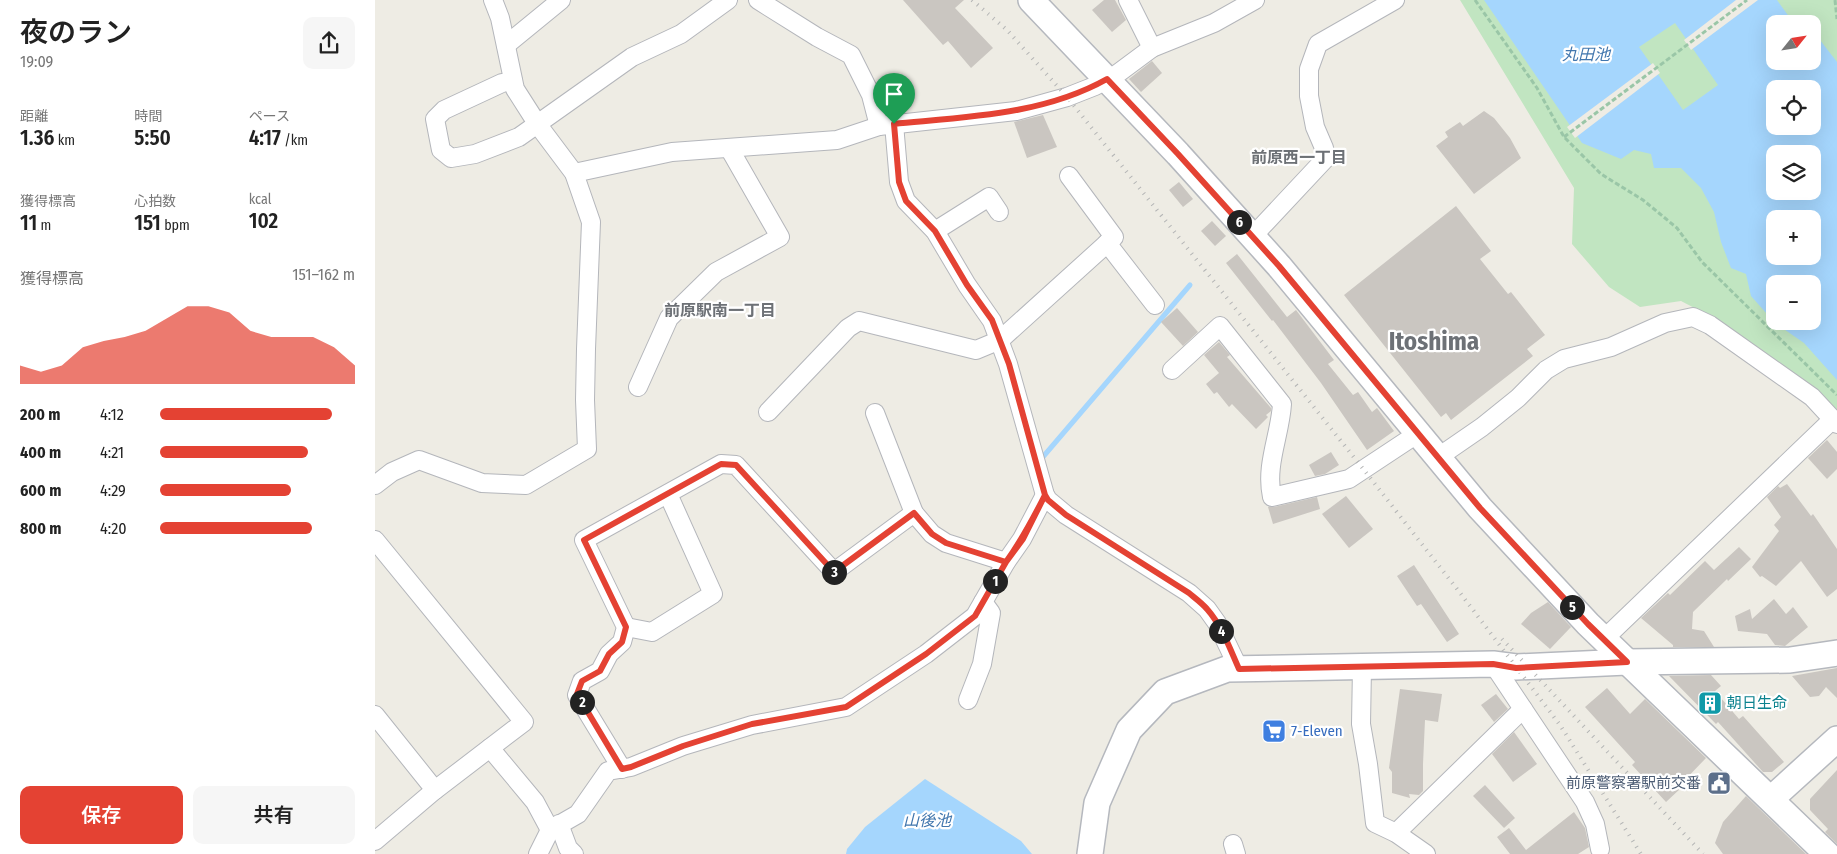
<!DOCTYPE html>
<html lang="ja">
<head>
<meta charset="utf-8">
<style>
	:root { --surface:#fff; --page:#f6f6f6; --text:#222; --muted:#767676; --accent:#e44233 }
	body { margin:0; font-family:"Fira Sans Condensed","Noto Sans JP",sans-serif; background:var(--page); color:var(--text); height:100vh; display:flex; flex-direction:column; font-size:19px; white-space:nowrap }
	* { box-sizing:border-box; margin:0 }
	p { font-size:16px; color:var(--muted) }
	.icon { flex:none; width:28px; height:28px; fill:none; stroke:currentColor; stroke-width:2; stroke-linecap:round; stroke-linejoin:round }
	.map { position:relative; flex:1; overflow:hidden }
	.details { display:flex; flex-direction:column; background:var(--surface); width:375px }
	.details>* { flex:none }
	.needle { width:32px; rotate:60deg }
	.controls { position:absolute; left:1391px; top:15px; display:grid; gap:10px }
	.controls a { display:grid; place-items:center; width:55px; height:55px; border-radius:10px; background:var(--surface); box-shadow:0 5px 20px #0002; font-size:25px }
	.pin { position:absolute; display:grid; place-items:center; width:42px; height:42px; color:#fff; margin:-51px -21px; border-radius:50% 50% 50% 0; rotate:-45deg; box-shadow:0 0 5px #0007 }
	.pin .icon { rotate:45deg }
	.km { position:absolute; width:25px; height:25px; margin:-12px; border-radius:50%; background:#222; color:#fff; font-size:14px; line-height:25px; text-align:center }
	.round { display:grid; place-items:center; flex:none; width:52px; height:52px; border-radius:10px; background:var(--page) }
	.headline { display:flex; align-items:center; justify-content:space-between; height:85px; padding:0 20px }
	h1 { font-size:28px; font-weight:600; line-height:38px }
	.metrics { display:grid; grid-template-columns:repeat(3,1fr); gap:8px; height:85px; padding:5px 20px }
	.metrics div { display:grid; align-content:center }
	.metrics b { font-size:21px; font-weight:600 }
	.metrics small { font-size:14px; font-weight:400 }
	.metrics p { font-size:14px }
	.chart { height:140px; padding:10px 20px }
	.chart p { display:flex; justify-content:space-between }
	.chart svg { width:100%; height:90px; margin-top:5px; fill:var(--accent); opacity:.7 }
	.cta { display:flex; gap:10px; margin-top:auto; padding:10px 20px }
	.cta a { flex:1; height:58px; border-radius:10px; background:var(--accent); color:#fff; font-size:20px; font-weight:600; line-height:58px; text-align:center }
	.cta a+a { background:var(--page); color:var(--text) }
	ul { padding:0 20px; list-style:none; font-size:16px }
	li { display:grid; grid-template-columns:80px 60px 1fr; align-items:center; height:38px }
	li i { height:12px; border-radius:6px; background:var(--accent) }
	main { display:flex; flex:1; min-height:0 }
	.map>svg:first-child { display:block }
	.green { fill:#c1e5c1; fill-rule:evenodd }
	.water { fill:#a5d6fd; fill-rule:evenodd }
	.pier { fill:#eeece4 }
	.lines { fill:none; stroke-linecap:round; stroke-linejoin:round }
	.stream { stroke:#a5d6fd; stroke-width:5 }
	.building { fill:#cac6c1 }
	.street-casing { stroke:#b4b6bb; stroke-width:20 }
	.secondary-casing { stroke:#b5b8be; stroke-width:28 }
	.path { stroke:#9ac6a7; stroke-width:3; stroke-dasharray:5 2.5; stroke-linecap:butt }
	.street { stroke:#fff; stroke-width:18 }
	.secondary { stroke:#fff; stroke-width:25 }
	.rail { stroke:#b4b5b5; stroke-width:4; stroke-dasharray:1 6; stroke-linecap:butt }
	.route-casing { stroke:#fff; stroke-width:10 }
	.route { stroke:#e44233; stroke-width:6 }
	.labels { text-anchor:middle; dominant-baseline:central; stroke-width:4.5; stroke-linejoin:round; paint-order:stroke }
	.culture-label { font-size:15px; fill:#0d838f; stroke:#fff; text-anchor:start }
	.shop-label { font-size:15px; fill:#366cbe; stroke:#fff; text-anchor:start }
	.service-label { font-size:15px; fill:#4e5e75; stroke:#fff; text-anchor:end }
	.water-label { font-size:16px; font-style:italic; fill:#4277ae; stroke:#fff }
	.neighbourhood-label { font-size:16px; font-weight:bold; fill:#6d7176; stroke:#fff }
	.town-label { font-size:25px; font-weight:bold; fill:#6d7176; stroke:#fff }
</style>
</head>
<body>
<main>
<section class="details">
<div class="headline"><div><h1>夜のラン</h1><p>19:09</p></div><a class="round"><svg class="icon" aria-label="share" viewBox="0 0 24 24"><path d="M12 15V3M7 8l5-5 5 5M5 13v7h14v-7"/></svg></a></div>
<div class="metrics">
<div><p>距離</p><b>1.36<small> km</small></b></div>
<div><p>時間</p><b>5:50</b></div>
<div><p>ペース</p><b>4:17<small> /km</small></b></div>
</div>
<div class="metrics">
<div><p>獲得標高</p><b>11<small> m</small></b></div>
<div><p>心拍数</p><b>151<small> bpm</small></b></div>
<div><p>kcal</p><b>102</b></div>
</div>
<div class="chart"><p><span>獲得標高</span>151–162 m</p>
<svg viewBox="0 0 160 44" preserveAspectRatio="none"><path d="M0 44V35L10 38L20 35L30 26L40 23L50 21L60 18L70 12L80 6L90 6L100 9L110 18L120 21L130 21L140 21L150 26L160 35V44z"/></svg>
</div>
<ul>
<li><b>200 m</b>4:12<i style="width:88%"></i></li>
<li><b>400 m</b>4:21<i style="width:76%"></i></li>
<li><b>600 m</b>4:29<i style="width:67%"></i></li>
<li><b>800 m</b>4:20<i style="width:78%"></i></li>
</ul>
<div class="cta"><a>保存</a><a>共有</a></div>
</section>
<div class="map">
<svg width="1462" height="854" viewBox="0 0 1462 854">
	<rect width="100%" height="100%" fill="#eeece4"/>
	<path class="green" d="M 1085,0 L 1462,0 L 1462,412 L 1333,315 L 1306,301 L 1265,307 L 1234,287 L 1197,244 L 1199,188 ZM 1400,24 L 1438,24 L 1438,61 L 1400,61 ZM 1400,89 L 1438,89 L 1438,126 L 1400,126 ZM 1400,154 L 1438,154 L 1438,191 L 1400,191 ZM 1400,219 L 1438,219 L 1438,256 L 1400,256 ZM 1400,284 L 1438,284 L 1438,321 L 1400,321 Z"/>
	<g class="water">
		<path d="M 1109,0 L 1402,0 L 1415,18 L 1430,24 L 1400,24 L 1400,61 L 1438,61 L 1438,31 L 1462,62 L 1462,380 L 1429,343 L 1400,323 L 1376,296 L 1371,274 L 1356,268 L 1346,242 L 1339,212 L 1326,188 L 1306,168 L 1279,168 L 1276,154 L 1259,150 L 1246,159 L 1207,143 ZM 1300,23 L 1343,85 L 1308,110 L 1264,47 ZM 1400,89 L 1438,89 L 1438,126 L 1400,126 ZM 1400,154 L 1438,154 L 1438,191 L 1400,191 ZM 1400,219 L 1438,219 L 1438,256 L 1400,256 ZM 1400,284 L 1438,284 L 1438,321 L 1400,321 Z"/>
		<polygon points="550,779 646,841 657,854 471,854 472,849 490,827"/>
	</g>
	<g class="pier">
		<polygon points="1361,0 1383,0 1316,50 1309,40"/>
		<polygon points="1278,63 1285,73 1200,138 1192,127"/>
	</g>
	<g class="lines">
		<polyline class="stream" points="667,458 815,285"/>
	</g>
	<g class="building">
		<polygon points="528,0 589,0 580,8 618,48 596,68 573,41 568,45"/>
		<polygon points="729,0 740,0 751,20 737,32 717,10"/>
		<polygon points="777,61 787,73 766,92 754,79"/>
		<polygon points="1109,111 1119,118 1135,138 1146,158 1099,194 1061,146 1073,137 1070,132 1085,122 1088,126"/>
		<polygon points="668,115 682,147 652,158 639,122"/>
		<polygon points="804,182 818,199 808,207 794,190"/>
		<polygon points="1081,206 1116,251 1105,259 1133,294 1136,292 1170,335 1152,349 1158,356 1076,420 1071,413 1066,417 969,295"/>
		<polygon points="837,221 851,236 840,246 826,231"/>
		<polygon points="862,254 912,317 921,310 959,360 953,364 978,395 983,392 997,412 1002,408 1019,431 992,450 946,383 898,320 897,321 851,263"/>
		<polygon points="802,308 823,332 808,346 786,322"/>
		<polygon points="844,342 855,355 852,357 896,408 896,411 891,415 893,417 881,429 857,404 854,407 842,392 839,394 831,384 844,373 829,355"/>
		<polygon points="1452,440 1462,452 1462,469 1452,479 1433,458"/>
		<polygon points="956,452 964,465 950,474 940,476 934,465"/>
		<polygon points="1412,484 1436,516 1438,514 1462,549 1462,589 1452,597 1426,561 1401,586 1387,576 1385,577 1377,567 1404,531 1399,525 1406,517 1392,497 1403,486 1405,488"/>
		<polygon points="971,496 998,529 974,548 947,514"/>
		<polygon points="942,497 945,509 898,524 893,507 899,507"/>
		<polygon points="1364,547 1376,559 1353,581 1352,579 1318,612 1317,629 1329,631 1339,647 1298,647 1298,645 1266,618 1293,593 1295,595 1330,561 1339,570"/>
		<polygon points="1039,565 1084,634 1072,642 1046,604 1042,606 1022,576"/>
		<polygon points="1399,599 1411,614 1418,607 1433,627 1410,646 1400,645 1392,634 1363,631 1360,616 1375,609 1377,619"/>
		<polygon points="1173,602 1196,627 1175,649 1146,624 1156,613"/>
		<polygon points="1462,668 1462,698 1451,687 1444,696 1435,697 1417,676"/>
		<polygon points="1336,675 1346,686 1340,691 1364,719 1368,716 1409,762 1397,772 1388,772 1343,722 1341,724 1294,676"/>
		<polygon points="1232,688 1255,714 1270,699 1331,758 1304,786 1306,788 1291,802 1257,765 1260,762 1210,707"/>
		<polygon points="1025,689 1067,694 1063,722 1050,720 1048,764 1048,791 1044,795 1034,794 1035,798 1017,793 1017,772 1014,768"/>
		<polygon points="1121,694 1133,709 1119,722 1106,705"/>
		<polygon points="1139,732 1162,764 1138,782 1117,754"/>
		<polygon points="1462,770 1462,844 1450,832 1453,829 1435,810 1435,799"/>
		<polygon points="1110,785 1140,818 1129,828 1098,796"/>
		<polygon points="1371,796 1431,854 1348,854 1340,843 1348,822"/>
		<polygon points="1199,812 1210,828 1214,847 1203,854 1135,854 1122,837 1134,828 1151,850"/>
	</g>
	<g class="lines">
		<g class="street-casing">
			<g id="street">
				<polyline points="383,0 442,37 476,55 496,95 504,126"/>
				<polyline points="753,0 777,48"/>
				<polyline points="131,45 186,0"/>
				<polyline points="138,81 127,83 69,110 60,119 66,150 76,158 100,154 144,137 257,57 306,34 353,0"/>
				<polyline points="519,124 524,182 531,201 560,231 592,285 617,321 633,364 670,495 673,500 691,515 814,593 832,609 842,623 864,669"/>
				<polyline points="199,173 297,152 462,140 504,126 641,111 692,97 720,86 742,74 777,48 839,23 880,0"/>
				<polyline points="560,231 614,197 624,212"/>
				<polyline points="877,237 951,158 949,148 940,127 934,96 934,69 943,44 1020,0"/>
				<polyline points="732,243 780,305"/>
				<path d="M 797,370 L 845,326 L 907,404 C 905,436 890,465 897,497 L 974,479 L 1042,434"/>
				<polyline points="263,387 294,318 341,272 405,237 354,148"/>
				<polyline points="393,412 473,328 484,321 601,350 625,340 739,237 694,176"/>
				<polyline points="500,413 539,513"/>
				<polyline points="1062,458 1107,427 1143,398 1171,370 1189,359 1236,347 1290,323 1318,317 1335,325 1437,397 1462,424"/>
				<polyline points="0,485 17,472 44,460 107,483 151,485 212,449 210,400 211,349 216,222 199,173 163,125 140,89 125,18 118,0"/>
				<polyline points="0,540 149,722 60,790"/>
				<polyline points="251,627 277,632 338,594 293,494"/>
				<polyline points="1229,639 1458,419"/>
				<polyline points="1118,664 1210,802 1220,824 1225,849"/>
				<polyline points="987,667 986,724 993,764 1000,823 1021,833 1051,854"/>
				<polyline points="593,700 607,664 616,613 608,602"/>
				<polyline points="0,715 60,790 0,841"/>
				<polyline points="115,748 160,802 175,830"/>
				<polyline points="247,769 202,695 207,681 225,671 234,654 247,642 251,627 209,540 346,464 361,465 459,572 539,513 557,534 571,543 631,562"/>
				<polyline points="184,824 193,848 199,854"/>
				<polyline points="1021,833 1148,709"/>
				<polyline points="858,844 861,854"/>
				<polyline points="163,854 175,830 203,814 233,771 256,767 308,746 377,725 471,707 551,654 600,616 631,562 647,539 670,495"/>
			</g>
		</g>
		<g class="secondary-casing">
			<g id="secondary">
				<polyline points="656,0 803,154 904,266 1105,508 1213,624 1452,854"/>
				<polyline points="1396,799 1462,739"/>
				<polyline points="715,854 722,803 754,730 790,692 852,669 1118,664 1141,667 1252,662 1415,660 1462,653"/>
			</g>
		</g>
		<g class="path">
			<polyline points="1100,0 1162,88 1189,137 1226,174 1268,200 1302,228 1327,262 1462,395"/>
			<polyline points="1460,0 1462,19"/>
			<polyline points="1189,137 1372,0"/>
		</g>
		<use href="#street" class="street"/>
		<use href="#secondary" class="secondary"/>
		<g class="rail">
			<polyline points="597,0 632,30 692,97 989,470 1089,598 1185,725 1266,854"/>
			<polyline points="1127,639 1328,854"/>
		</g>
	</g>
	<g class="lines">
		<g class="route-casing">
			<path id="route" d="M 519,124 L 524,182 L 531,201 L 560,231 L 592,285 L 617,320 L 634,364 L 670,495 L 648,539 L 631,562 L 600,616 L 551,654 L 471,707 L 377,724 L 308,746 L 256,767 L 247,769 L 202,694 L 207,681 L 225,671 L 234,654 L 247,642 L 251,627 L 209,540 L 346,464 L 361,465 L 459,572 L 539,513 L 557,534 L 571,543 L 631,562 C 646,541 658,519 670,495 L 673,500 L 691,515 L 814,593 C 820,598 827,603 832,609 C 847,626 855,649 864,669 L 1118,664 L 1141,668 L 1252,662 L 1213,624 L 1105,508 L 904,266 L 803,154 L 732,79 C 668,115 591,117 519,124"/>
		</g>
		<use href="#route" class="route"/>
	</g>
	<defs>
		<g id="building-square" transform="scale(1.25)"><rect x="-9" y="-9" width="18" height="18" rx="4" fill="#0f9aa8" stroke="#fff"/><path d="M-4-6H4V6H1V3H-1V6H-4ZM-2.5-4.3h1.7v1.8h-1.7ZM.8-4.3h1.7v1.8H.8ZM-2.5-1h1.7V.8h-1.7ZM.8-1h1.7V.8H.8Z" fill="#fff"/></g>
		<g id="supermarket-square" transform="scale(1.25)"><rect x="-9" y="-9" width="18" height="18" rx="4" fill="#3f7fe0" stroke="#fff"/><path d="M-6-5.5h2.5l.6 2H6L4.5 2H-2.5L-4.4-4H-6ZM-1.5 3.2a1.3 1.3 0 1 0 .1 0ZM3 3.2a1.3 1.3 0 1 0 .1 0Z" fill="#fff"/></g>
		<g id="civic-square" transform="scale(1.25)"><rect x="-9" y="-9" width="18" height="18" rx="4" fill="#5c6f8a" stroke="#fff"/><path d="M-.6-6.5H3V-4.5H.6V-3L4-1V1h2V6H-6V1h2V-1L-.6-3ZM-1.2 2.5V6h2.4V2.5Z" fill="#fff"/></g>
	</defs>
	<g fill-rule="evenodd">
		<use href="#building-square" x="1335" y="703"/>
		<use href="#supermarket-square" x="899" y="731"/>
		<use href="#civic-square" x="1344" y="783"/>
	</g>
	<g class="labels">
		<g class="culture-label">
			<text x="1352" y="703">朝日生命</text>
		</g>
		<g class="shop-label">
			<text x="916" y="731">7-Eleven</text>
		</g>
		<g class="service-label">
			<text x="1326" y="783">前原警察署駅前交番</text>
		</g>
		<g class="water-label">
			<text x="1211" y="54">丸田池</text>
			<text x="552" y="820">山後池</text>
		</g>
		<g class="neighbourhood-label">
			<text x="924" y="157">前原西一丁目</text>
			<text x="345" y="310">前原駅南一丁目</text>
		</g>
		<g class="town-label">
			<text x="1059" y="342">Itoshima</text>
		</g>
	</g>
</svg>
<div class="controls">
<a><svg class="needle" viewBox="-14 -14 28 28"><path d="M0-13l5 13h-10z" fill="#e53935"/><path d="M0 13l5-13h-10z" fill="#767676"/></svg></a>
<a><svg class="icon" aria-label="locate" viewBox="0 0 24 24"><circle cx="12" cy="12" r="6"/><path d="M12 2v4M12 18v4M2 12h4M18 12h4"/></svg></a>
<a><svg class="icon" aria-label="layers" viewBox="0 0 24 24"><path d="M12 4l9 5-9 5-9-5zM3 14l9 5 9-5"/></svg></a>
<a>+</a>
<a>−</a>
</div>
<div class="pin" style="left:519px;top:124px;background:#1e9e55"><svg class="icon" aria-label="arrive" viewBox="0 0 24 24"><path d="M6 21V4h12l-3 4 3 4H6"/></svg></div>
<b class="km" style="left:620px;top:581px">1</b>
<b class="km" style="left:207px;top:702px">2</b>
<b class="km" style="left:459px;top:572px">3</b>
<b class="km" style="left:846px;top:631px">4</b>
<b class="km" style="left:1197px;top:607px">5</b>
<b class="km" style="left:864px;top:222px">6</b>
</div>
</main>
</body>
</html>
